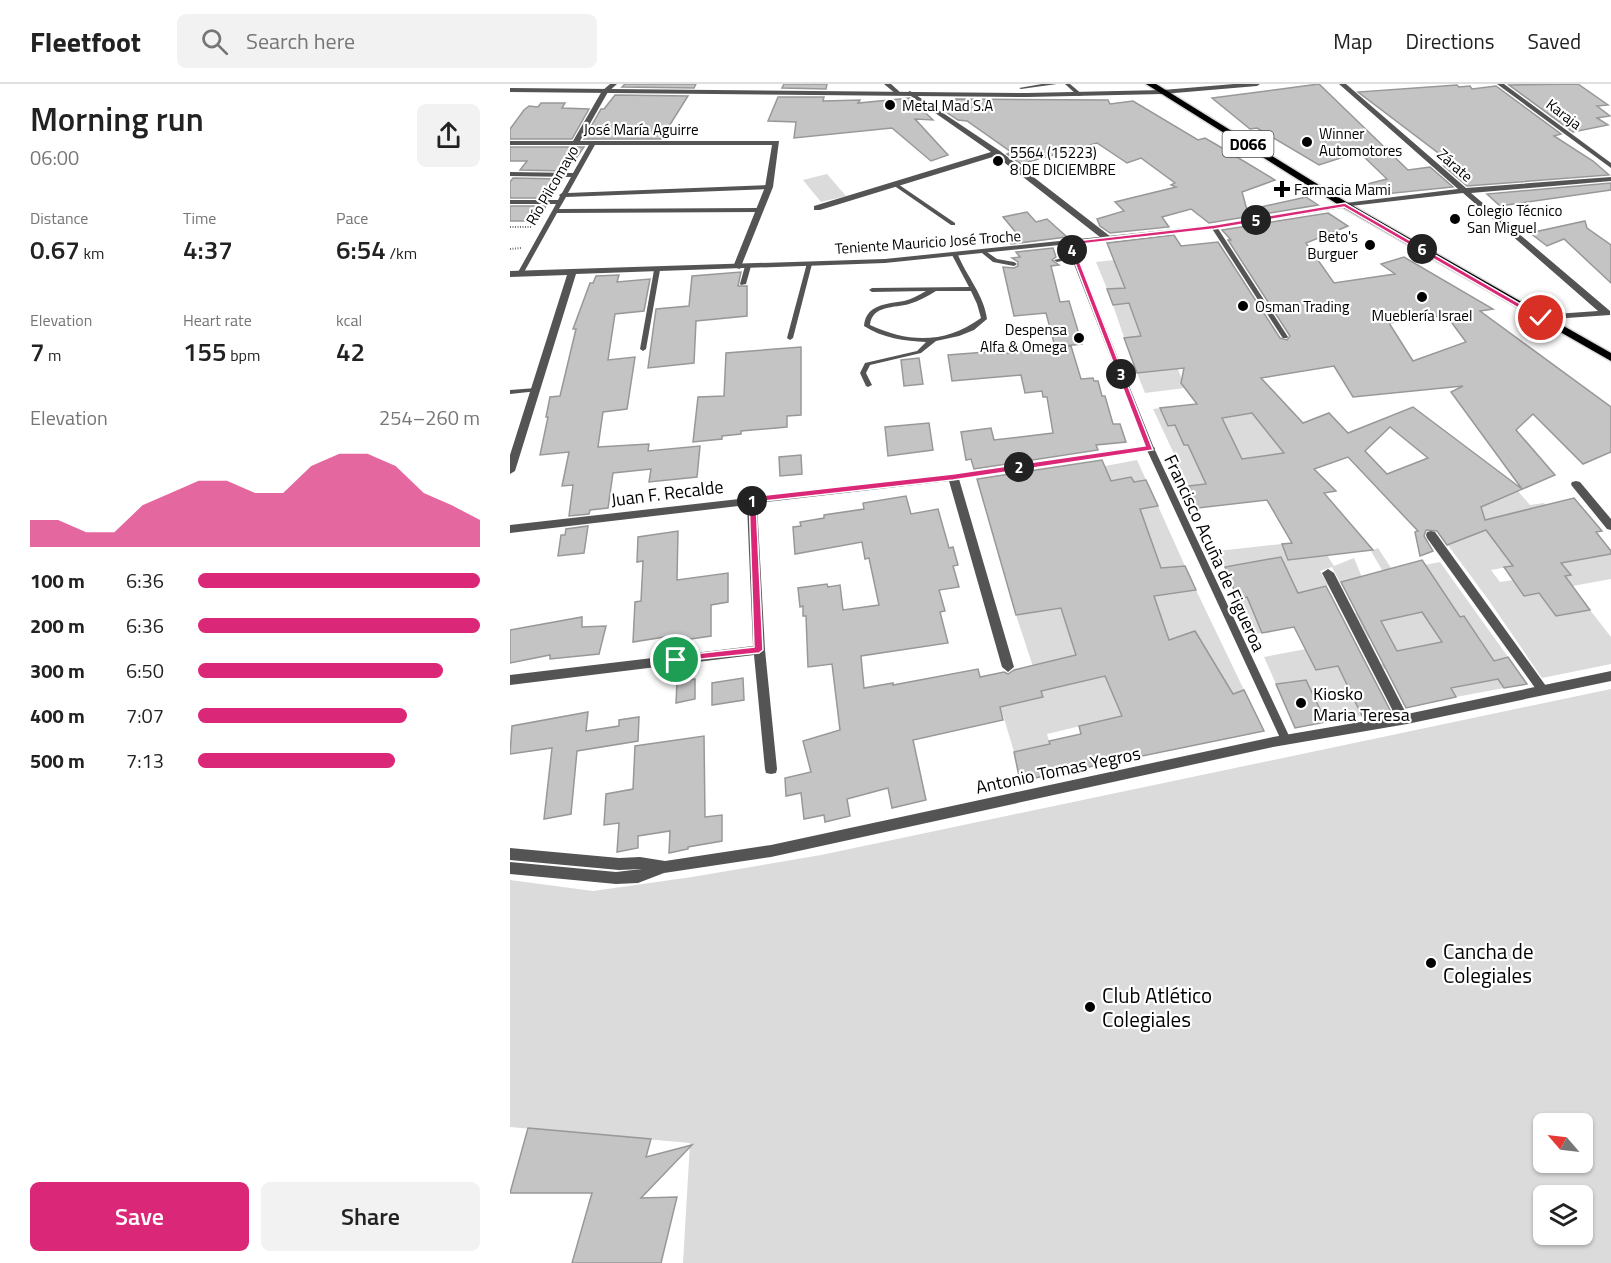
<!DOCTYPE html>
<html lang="en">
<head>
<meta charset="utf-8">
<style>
	:root { --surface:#fff; --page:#f2f2f2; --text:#222; --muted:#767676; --line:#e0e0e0; --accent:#db2777 }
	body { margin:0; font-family:"Titillium Web",sans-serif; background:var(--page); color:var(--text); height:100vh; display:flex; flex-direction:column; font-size:22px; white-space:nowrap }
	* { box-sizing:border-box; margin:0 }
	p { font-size:20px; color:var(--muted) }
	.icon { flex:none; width:33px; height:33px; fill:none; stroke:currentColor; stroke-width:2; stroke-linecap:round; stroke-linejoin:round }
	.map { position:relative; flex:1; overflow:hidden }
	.details { display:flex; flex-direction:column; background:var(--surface); width:510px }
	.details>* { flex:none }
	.needle { width:39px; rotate:298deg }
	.fabs { position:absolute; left:1023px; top:1029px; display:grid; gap:12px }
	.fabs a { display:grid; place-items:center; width:60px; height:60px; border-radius:9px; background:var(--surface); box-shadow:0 2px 4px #0004; font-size:30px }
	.pin { position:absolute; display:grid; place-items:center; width:51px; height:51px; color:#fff; margin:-26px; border:3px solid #fff; border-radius:50%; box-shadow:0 2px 6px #0007 }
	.km { position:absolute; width:30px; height:30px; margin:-15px; border-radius:50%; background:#222; color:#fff; font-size:16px; line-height:30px; text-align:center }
	.round { display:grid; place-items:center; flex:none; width:63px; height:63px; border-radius:9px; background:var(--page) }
	.summary { display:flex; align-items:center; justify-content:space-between; height:102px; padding:0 30px }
	h1 { font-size:33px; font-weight:600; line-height:45px }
	.stats { display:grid; grid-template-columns:repeat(3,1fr); gap:9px; height:102px; padding:6px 30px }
	.stats div { display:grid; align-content:center }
	.stats b { font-size:26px; font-weight:600 }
	.stats small { font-size:16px; font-weight:400 }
	.stats p { font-size:16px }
	.chart { height:168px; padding:12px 30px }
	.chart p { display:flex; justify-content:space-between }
	.chart svg { width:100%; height:108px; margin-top:6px; fill:var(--accent); opacity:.7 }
	.primary-button { display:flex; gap:12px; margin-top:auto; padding:12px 30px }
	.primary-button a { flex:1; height:69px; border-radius:9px; background:var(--accent); color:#fff; font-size:24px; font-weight:600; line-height:69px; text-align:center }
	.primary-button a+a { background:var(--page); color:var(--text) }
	ul { padding:0 30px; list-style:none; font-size:20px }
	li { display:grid; grid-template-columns:96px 72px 1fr; align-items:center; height:45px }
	li i { height:15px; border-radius:8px; background:var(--accent) }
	header { display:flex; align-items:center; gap:36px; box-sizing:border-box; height:84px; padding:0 30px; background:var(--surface); border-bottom:2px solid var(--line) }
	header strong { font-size:28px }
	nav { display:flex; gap:33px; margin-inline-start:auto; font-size:21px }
	.search { width:420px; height:54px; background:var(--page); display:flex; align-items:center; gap:15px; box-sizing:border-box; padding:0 21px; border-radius:9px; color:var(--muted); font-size:22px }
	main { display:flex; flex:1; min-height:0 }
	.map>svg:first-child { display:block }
	.green { fill:#dbdbdb; fill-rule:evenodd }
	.building { fill:#c4c4c4; stroke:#989898; stroke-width:1.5; fill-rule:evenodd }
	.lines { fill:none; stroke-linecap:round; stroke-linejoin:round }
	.primary-casing { stroke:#dbdbdb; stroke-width:3 }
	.path { stroke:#767676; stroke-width:2; stroke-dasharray:1 1.5; stroke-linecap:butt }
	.service { fill:#545454; fill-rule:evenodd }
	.minor { fill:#545454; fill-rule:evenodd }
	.tertiary { fill:#545454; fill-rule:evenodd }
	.primary { fill:#000; fill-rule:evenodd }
	.route { fill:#db2777; stroke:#fff; stroke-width:1.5 }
	.poi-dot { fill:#000; stroke:#fff; stroke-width:2 }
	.labels { text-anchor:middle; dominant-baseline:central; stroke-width:4.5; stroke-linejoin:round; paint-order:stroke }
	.far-poi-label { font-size:15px; fill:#000; stroke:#fff; text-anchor:start }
	.far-street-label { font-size:15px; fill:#000; stroke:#fff }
	.shield { fill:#fff; stroke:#4c4c4c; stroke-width:1.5 }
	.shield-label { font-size:16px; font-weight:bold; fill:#000 }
	.street-label { font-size:18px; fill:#000; stroke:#fff }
	.poi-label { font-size:18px; fill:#000; stroke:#fff; text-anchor:start }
	.near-poi-label { font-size:21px; fill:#000; stroke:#fff; text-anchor:start }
</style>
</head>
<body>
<header>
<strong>Fleetfoot</strong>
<div class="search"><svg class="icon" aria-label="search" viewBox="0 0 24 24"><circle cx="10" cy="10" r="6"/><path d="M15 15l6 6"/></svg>Search here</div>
<nav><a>Map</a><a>Directions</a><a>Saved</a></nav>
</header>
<main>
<section class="details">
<div class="summary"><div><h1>Morning run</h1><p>06:00</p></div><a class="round"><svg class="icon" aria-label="share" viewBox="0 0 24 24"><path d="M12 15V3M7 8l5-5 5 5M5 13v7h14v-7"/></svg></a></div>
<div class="stats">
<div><p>Distance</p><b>0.67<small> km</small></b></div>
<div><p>Time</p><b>4:37</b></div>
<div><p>Pace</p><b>6:54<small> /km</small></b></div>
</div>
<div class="stats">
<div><p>Elevation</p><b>7<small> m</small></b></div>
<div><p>Heart rate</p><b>155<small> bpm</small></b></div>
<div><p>kcal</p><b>42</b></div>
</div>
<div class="chart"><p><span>Elevation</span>254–260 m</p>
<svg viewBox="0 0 160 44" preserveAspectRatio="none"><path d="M0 44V33L10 33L20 38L30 38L40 27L50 22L60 17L70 17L80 22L90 22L100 11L110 6L120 6L130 11L140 22L150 27L160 33V44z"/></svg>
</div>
<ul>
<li><b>100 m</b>6:36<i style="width:100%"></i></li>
<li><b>200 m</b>6:36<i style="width:100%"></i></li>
<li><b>300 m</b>6:50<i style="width:87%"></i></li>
<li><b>400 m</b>7:07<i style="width:74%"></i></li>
<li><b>500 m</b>7:13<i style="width:70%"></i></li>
</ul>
<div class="primary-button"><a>Save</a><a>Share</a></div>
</section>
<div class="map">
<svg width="1101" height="1179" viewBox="0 0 1101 1179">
	<rect width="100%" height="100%" fill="#fff"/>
	<g class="green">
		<polygon points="317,90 336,112 311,118 293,96"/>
		<polygon points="604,176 649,200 597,205 586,178"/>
		<polygon points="619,219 631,252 624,270 620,271 603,221"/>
		<polygon points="668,285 675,304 635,309 627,289"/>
		<path d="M 650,324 L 658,342 L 742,329 L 774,369 L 774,391 L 679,402 L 643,325 ZM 667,345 L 722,355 L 732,374 L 686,360 L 674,361 Z"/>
		<polygon points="627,376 636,396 624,398 621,393 602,401 595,382"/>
		<polygon points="1007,406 1020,421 1034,419 1041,428 1003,482 981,486 990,498 1003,496 1014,512 1029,509 1046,532 1080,526 1101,553 1101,580 1032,594 980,518 923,441 930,439 949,456 974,447 954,429"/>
		<polygon points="648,422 675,482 611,489 656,546 644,512 686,506 734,606 723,610 684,547 639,563 599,601 612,632 537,650 540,660 504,668 485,604 518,617 533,613 506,531 551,524 559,550 584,546 612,428"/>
		<polygon points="1035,458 1101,470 1101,495 1057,503 1049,493 1060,490"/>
		<polygon points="772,460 778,476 817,471 824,482 844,474 856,503 834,506 822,483 810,487 818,501 788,509 752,549 743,550 728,516 775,499 771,473 715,483 707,467"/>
		<polygon points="868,464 883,487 930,478 998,573 984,577 968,552 941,557 937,549 962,544 954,532 919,539 931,558 938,557 905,579 874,585 871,580 891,576 878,551 858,554 845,529 873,524 879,535 942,521 932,506 876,493 861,467"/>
		<polygon points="796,565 828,582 852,632 816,638 796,596 766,600 754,573"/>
		<polygon points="988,595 994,604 946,613 941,605"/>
		<path d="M 1101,605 L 1101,1179 L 173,1179 L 180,1059 L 0,1043 L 0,796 L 83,807 L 182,793 L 311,771 ZM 1034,1040 L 1072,1040 L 1072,1078 L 1034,1078 ZM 1034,1112 L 1072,1112 L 1072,1150 L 1034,1150 Z"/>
	</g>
	<g class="building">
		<polygon points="115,0 186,0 184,4 112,3"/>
		<polygon points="274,0 317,0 316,5 272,4"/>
		<polygon points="809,0 898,86 920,83 943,103 855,112 853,101 877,95 849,68 809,81 747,44 740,45 702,14"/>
		<polygon points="1068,0 1098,21 1087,22 1100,32 1087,34 1098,41 1063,48 999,1"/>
		<polygon points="947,1 949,3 960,2 962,5 986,2 1051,50 1044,52 1083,77 1099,91 957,102 934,82 944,81 848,8"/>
		<polygon points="105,11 178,12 151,55 74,55 91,25 94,25"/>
		<polygon points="268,13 314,13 313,17 350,16 348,19 400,14 423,36 405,35 438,71 421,77 382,44 284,54 286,38 258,37"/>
		<polygon points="446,15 598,16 600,20 623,17 688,56 695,54 707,61 765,96 732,108 737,126 796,113 808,121 699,139 681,125 652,133 659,143 600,149 590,142 587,135 614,127 605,118 666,103 661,101 665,99 631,74 617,79 587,59 511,80 497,70 501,68 457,37 448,36 433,26 434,18 448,18"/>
		<polygon points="31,19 55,19 52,24 79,25 62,55 0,55 0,45 14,26 19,22 28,23"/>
		<polygon points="0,63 74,63 57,87 10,86 17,77 0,77"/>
		<polygon points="3,94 51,95 41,114 0,114 0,98"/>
		<polygon points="1101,99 1101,106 990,122 977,110"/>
		<polygon points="0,122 36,122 27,137 0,137"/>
		<polygon points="517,128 526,138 537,135 557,153 501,160 496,153 508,151 493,133"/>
		<path d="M 818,129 L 838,142 L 796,159 L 824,199 L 885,190 L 871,180 L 894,173 L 983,225 L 970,227 L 1101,323 L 1101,368 L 1073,380 L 1023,330 L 1006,346 L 1045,391 L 971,423 L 975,436 L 1064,414 L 1092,447 L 1086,448 L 1101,467 L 1101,470 L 1051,479 L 1061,491 L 1055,492 L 1080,526 L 1046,532 L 1029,509 L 1014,512 L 994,483 L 1003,482 L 976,446 L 937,461 L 927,447 L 916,446 L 914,452 L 923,467 L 910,472 L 905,448 L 908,447 L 838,373 L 804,385 L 826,407 L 814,409 L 863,466 L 778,476 L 772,460 L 782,459 L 757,416 L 688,424 L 679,402 L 696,400 L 678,361 L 674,361 L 665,341 L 658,342 L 650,324 L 687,320 L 671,299 L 674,284 L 627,289 L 614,254 L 631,252 L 619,219 L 603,221 L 597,205 L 615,204 L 597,159 L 664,151 L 671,162 L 708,158 L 770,254 L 777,256 L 780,252 L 718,156 L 721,156 L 712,146 ZM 936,231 L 956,258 L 903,277 L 879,239 ZM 824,282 L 843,313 L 953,302 L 941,308 L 1012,405 L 903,323 L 838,349 L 819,329 L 793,339 L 751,294 ZM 742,329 L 774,369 L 732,375 L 712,334 ZM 880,343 L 918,374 L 877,390 L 855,367 Z"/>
		<polygon points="1075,137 1077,144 1101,161 1101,199 1054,155 1037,162 1020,149"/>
		<polygon points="543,164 546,173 542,176 549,181 541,182 550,218 559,217 572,260 545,263 536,229 504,232 493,183 504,184 508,182 508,178 502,174 510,173 506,168"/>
		<polygon points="231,188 228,202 237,202 237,232 186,237 184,279 138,284 146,225 179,222 182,192"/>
		<polygon points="109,191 107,198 140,195 134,227 105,230 98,276 125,273 117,325 93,328 88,363 139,360 138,367 190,362 187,393 139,398 141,385 103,389 98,424 80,426 79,430 59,432 63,401 52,402 59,368 30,371 38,333 36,333 40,313 50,312 66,245 63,245 80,199 83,199 86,192"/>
		<polygon points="561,262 571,295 583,294 584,297 588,297 592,312 595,312 603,340 610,340 616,358 586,361 588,366 464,385 461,375 456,376 451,348 481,344 484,356 543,349 537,313 533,313 532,307 515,309 511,291 442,297 438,271 489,267 489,270"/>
		<polygon points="291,263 291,331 277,332 277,343 231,347 231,350 212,352 212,355 183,358 188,313 214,312 216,269"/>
		<polygon points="409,274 413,300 394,302 391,276"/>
		<polygon points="419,339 423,366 378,372 375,343"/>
		<polygon points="291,371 292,390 270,392 269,373"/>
		<polygon points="592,376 601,397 621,393 624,398 636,396 648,422 630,425 651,484 675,482 686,506 644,512 659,556 685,547 723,610 734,606 754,647 510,697 504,668 540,660 539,657 571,650 569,642 612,632 595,592 531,607 533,613 490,623 493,636 403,656 416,716 382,724 378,704 337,715 340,732 315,738 314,731 294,735 291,709 276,712 275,694 301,688 293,657 330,646 322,580 298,583 296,532 293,532 293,522 290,523 288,504 317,500 318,503 330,501 333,526 369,521 359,474 355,475 352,458 285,470 283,443 291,442 290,438 314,434 314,431 354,425 353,419 396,412 401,430 428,425 439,464 443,463 448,481 443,482 449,503 429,506 435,527 430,528 438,559 351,572 354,604 383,599 383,601 468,585 470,593 494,588 498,590 504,586 566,571 551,524 506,531 467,395"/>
		<polygon points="78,442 74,469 48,472 51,451 55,451 56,445"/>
		<polygon points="168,447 167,496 218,489 218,518 201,521 201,552 161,558 161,552 123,558 125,518 131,517 133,477 127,478 128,453"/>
		<polygon points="771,473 788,509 816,502 881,628 852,632 828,582 806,586 784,543 752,549 737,513 728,516 715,483"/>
		<path d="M 912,476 L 950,533 L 954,532 L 984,577 L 998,573 L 1017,600 L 994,604 L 988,595 L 941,604 L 946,613 L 896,624 L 831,498 ZM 912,528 L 932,558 L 887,567 L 871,537 Z"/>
		<polygon points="72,533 72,543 96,542 89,570 40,575 40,571 0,579 0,546"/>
		<polygon points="233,594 234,616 202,621 202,599"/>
		<polygon points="185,595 185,615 166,619 167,598"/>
		<polygon points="796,596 816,638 785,644 766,600"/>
		<polygon points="78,628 76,647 109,642 109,636 129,633 128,657 67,667 61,730 34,735 42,664 0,670 2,642"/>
		<polygon points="194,652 195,733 212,731 212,757 178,763 178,765 159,769 160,747 128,752 128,764 107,768 109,739 94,741 96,710 123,705 125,662"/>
		<polygon points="18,1044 141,1055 136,1073 182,1061 131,1114 167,1113 151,1179 62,1179 82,1109 0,1109"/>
	</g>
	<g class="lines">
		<g class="primary-casing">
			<polygon id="primary" points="636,0 646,0 838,119 1101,269 1101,277 832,123"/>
		</g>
		<g class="path">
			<polyline points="0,143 22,143"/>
			<polyline points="0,165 11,164"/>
		</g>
		<g class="service">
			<polygon points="532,0 547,0 511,5 509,4"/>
			<polygon points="555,0 560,0 573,11 568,12"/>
			<polygon points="83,57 86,59 58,109 259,101 262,103 259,105 56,113 49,125 249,124 252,126 249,128 47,129 13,190 8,191 7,190 46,120 0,120 0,116 48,116 50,112 49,111 52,109 61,93 0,92 0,88 63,89 80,59"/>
			<polygon points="385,98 445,139 445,141 441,141 383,101 382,100"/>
			<polygon points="702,142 707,143 778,253 777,254 773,254 772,253 701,143"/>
			<polygon points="559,157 562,159 644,364 781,656 779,659 773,659 771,656 636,364 562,175 547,178 544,176 561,172 556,159"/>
			<polygon points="474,166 487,175 504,178 507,180 504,182 483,178 472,169 472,167"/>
			<path d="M 445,169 L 448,171 C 457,193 474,211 477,235 L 464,246 L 449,252 L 426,257 L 411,269 L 360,281 L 356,289 L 362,301 L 358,303 L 356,302 L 350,289 L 355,279 L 407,267 L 416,258 C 395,257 372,254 354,242 C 356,220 377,220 394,217 C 402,215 409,211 416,207 L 362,208 L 359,206 L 362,204 L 459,203 L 442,171 ZM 426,207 L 461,207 L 467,220 L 471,234 C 435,260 399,259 360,241 C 362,221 385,224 399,220 C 409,217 418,212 426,207 Z"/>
			<polygon points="297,179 302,180 283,254 280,256 277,254"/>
			<polygon points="238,180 241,182 236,200 231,201 230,200 235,182"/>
			<polygon points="147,184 150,186 136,265 133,267 130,265 144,186"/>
			<polygon points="26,304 28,305 28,307 0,310 0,306"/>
		</g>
		<g class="minor">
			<polygon points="100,0 107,0 98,8 70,57 269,57 263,103 230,185 223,183 255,103 262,61 0,61 0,57 63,57 92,7"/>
			<polygon points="374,0 381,0 391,9 386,10"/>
			<polygon points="724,0 750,0 747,2 653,10 650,8 653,6"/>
			<polygon points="829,0 836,0 956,104 1101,93 1101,97 961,109 1100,227 1100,231 1028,236 1028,232 1031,231 1088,227 953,109 832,123 831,121 835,119 948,105"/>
			<polygon points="987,0 994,0 1101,79 1101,84"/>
			<polygon points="400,7 490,67 601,153 601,157 595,157 486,72 310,126 304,126 304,122 481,68 398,10 398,8"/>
			<polygon points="640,361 645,364 644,366 449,395 504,583 498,588 492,583 439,397 247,419 255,566 267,685 266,689 261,690 256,689 255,685 244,571 0,601 0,591 243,562 237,421 0,449 0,441 238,414 242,412 246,413 443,390"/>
			<polygon points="1066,397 1070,398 1101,435 1101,446 1097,445 1062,402 1061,400 1062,398"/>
			<polygon points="921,447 925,448 1036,602 1038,605 1036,608 1028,608 917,454 916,451 917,448"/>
			<polygon points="818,485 824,489 899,635 897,638 889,638 887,635 812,489"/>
		</g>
		<g class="tertiary">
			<polygon points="0,4 517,9 653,6 656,8 653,10 517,13 0,8"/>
			<polygon points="835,119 839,121 838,123 704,145 375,179 66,190 5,387 0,390 0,371 57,191 0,193 0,187 375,175 704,141"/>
			<polygon points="1101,587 1101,597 897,640 763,663 261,773 154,789 128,799 106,800 0,790 0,778 106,788 132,785 109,786 0,776 0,764 109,774 130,773 155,777 261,761 763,653 897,630"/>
		</g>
		<use href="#primary" class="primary"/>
	</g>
	<polygon class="route" points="835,119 1035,234 1029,236 834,123 704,145 563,161 643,366 443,396 246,418 253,566 249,569 162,578 162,573 166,572 244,563 239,413 443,390 635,362 557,158 704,141"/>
	<g class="poi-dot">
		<circle cx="380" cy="21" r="6"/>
		<circle cx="797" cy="58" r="6"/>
		<circle cx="488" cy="77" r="6"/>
		<path d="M769 96h6v6h6v6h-6v6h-6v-6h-6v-6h6z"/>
		<circle cx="945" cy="135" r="6"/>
		<circle cx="860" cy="161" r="6"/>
		<circle cx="912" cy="213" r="6"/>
		<circle cx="733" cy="222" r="6"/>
		<circle cx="569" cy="254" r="6"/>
		<circle cx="791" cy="619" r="6"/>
		<circle cx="921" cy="879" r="6"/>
		<circle cx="580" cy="923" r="6"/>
	</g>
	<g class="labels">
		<g class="far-poi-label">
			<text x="392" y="21">Metal Mad S.A</text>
			<text x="809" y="49">Winner<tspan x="809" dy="17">Automotores</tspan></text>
			<text x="500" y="68">5564 (15223)<tspan x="500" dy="17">8 DE DICIEMBRE</tspan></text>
			<text x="784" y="105">Farmacia Mami</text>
			<text x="957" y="126">Colegio Técnico<tspan x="957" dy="17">San Miguel</tspan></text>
			<text x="848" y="152" text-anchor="end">Beto's<tspan x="848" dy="17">Burguer</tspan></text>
			<text x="745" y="222">Osman Trading</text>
			<text x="912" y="231" text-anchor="middle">Mueblería Israel</text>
			<text x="557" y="245" text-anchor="end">Despensa<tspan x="557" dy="17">Alfa &amp; Omega</tspan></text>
		</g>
		<g class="far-street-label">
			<text transform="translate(1054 30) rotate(37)">Karaja</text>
			<text x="131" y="45">José María Aguirre</text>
			<text transform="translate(945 81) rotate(41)">Zárate</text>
			<text transform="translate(42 101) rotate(-60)">Río Pilcomayo</text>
			<text transform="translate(418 158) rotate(-4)">Teniente Mauricio José Troche</text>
		</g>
		<rect class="shield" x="712.5" y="47" width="51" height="26" rx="4.5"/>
		<g class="shield-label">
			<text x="738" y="60">D066</text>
		</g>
		<g class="street-label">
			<text transform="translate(157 409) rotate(-7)">Juan F. Recalde</text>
			<text transform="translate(705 469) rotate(65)">Francisco Acuña de Figueroa</text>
			<text transform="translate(548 686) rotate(-12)">Antonio Tomas Yegros</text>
		</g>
		<g class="poi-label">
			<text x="803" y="609">Kiosko<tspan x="803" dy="21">Maria Teresa</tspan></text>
		</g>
		<g class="near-poi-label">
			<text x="933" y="867">Cancha de<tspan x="933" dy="24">Colegiales</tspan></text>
			<text x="592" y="911">Club Atlético<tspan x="592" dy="24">Colegiales</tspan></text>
		</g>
	</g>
</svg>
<div class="fabs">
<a><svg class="needle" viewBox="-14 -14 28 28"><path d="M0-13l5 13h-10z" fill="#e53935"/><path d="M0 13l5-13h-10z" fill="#767676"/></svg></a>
<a><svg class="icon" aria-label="layers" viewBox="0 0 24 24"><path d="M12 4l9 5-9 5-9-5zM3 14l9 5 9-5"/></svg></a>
</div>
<div class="pin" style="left:166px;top:576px;background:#1e9e55"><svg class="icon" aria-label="arrive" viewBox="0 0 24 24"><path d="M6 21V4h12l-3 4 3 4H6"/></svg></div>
<div class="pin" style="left:1031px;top:234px;background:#d93025"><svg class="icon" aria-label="check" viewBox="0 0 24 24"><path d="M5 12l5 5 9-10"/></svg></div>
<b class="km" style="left:242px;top:417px">1</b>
<b class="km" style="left:509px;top:383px">2</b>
<b class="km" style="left:611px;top:290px">3</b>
<b class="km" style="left:562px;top:166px">4</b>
<b class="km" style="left:746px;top:136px">5</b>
<b class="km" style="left:912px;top:165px">6</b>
</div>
</main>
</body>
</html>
